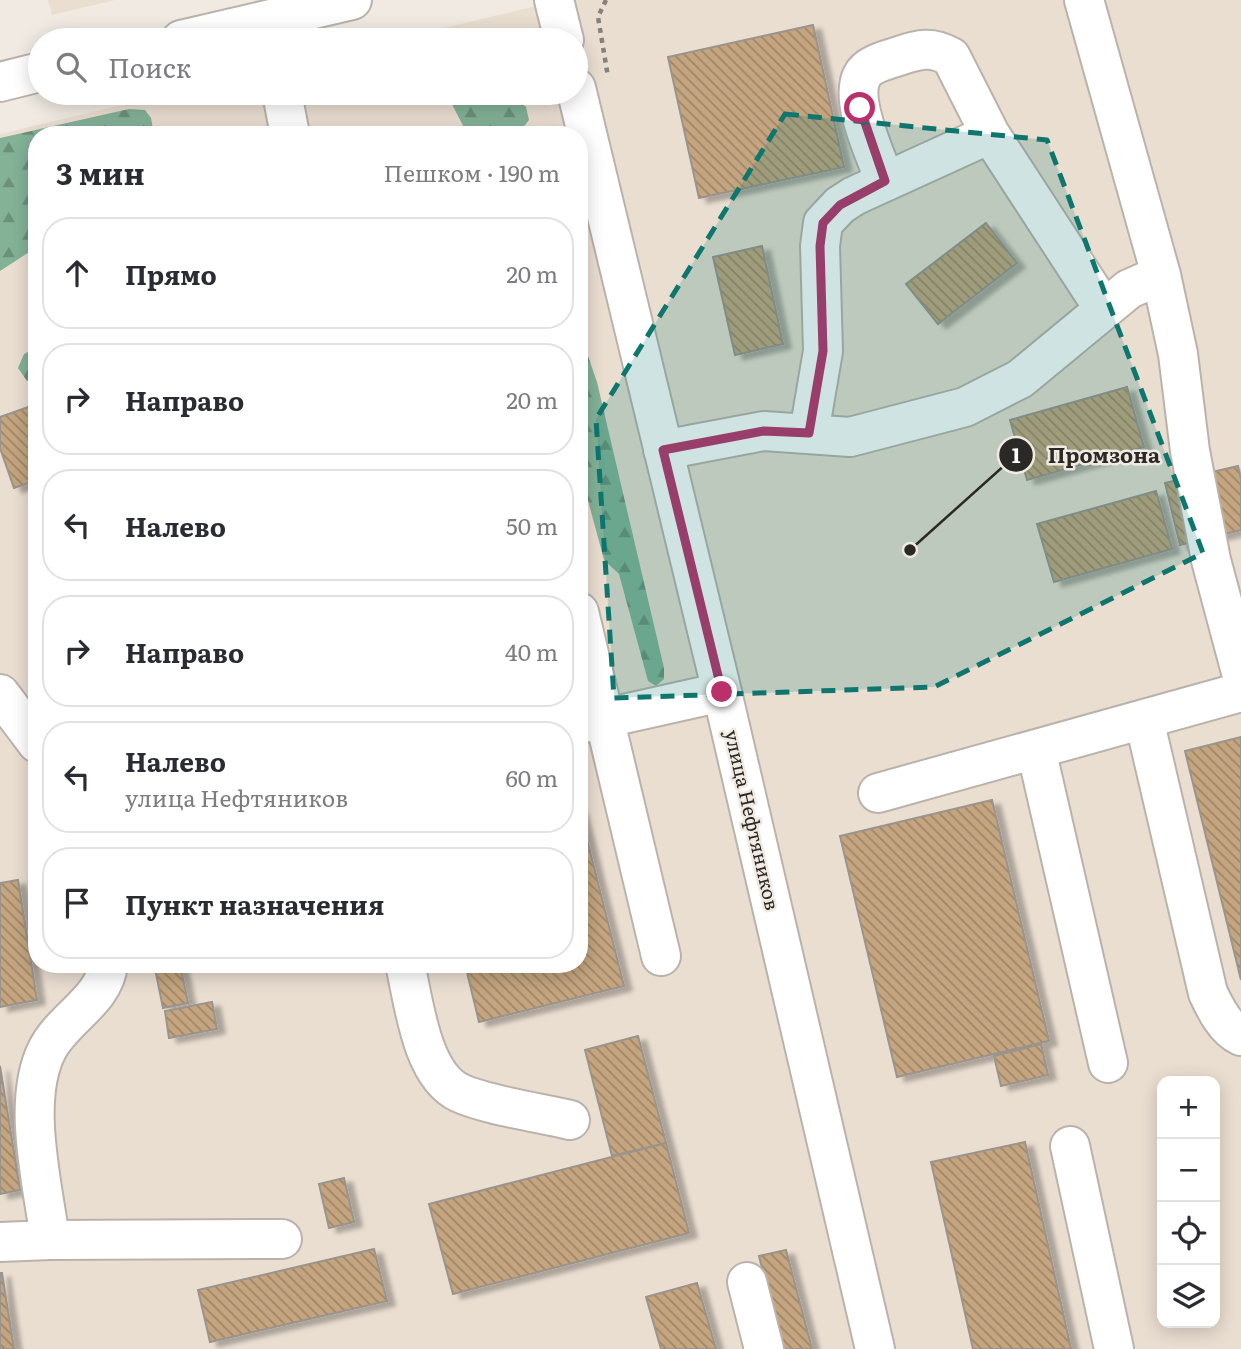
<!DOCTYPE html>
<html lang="ru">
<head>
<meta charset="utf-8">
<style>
	body { margin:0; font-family:Literata,serif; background:#f2f2f3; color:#2b2b33 }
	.controls { position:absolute; right:21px; bottom:21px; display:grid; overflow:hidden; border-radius:14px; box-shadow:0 4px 18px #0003 }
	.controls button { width:63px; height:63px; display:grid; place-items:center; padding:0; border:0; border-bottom:2px solid #e1e1e2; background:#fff; color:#2b2b33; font:35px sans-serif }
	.stop { position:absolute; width:21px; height:21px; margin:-16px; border:5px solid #ba306b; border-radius:50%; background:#fff }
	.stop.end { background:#ba306b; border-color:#fff; box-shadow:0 2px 7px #0008 }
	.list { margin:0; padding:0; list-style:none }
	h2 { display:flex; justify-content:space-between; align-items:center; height:91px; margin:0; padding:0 28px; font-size:30px }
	h2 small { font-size:23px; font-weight:400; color:#7c7c81 }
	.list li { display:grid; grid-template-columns:46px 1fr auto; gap:21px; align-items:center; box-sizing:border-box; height:112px; margin:0 14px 14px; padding:0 14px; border:2px solid #e1e1e2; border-radius:28px }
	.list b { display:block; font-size:26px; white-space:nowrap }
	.list p { margin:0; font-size:23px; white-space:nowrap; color:#7c7c81 }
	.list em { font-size:23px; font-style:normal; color:#7c7c81 }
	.icon { flex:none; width:38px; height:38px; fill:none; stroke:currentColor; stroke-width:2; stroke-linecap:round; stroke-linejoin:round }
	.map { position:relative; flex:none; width:1241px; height:1349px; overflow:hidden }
	.search { position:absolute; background:#fff; box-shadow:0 4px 18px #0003; left:28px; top:28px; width:560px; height:77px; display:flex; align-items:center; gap:18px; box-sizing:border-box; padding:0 24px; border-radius:38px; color:#7c7c81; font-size:26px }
	.panel { position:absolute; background:#fff; box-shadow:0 4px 18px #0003; left:28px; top:126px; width:560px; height:847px; border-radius:28px }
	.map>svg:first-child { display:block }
	.built { fill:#eaded1; fill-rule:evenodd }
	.forest { fill:url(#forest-firs) }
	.building { fill:url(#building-back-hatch); stroke:#9a948d; stroke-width:2; filter:url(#shadow) }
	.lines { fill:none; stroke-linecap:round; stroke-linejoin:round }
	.minor-casing { stroke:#bab3ac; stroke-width:42 }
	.path { stroke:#85817c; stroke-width:4.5; stroke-dasharray:5 5; stroke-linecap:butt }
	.minor { stroke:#fff; stroke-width:38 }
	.route { stroke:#ba306b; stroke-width:9 }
	.marked { fill:#0f766e; fill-opacity:0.2; stroke:#0f766e; stroke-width:5; stroke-dasharray:14 9; stroke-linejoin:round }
	.labels { text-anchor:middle; stroke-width:5; stroke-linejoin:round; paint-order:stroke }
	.street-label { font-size:19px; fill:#2b2926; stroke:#f0eae2 }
	.leader { fill:none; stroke:#2b2926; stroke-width:2.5 }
	.callout-dot { fill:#2b2926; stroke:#f0eae2; stroke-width:2.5 }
	.mark-label { font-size:21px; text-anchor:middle; font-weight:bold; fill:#fff }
	.callout-label { font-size:21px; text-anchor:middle; font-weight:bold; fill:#2b2926; stroke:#f0eae2; stroke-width:5; stroke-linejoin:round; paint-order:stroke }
</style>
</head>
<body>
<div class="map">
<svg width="1241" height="1349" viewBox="0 0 1241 1349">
	<defs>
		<pattern id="forest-firs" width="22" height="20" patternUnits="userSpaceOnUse" patternTransform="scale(1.75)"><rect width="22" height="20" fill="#83b297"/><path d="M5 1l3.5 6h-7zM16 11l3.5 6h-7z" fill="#6b917b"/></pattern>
		<pattern id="building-back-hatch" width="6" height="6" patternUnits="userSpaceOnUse" patternTransform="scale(1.75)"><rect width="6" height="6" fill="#c4a57f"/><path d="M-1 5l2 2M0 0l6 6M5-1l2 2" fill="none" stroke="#9f8668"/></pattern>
		<filter id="shadow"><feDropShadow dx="8" dy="4.5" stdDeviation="2" flood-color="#0004"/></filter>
	</defs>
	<rect width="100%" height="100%" fill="#f0eae2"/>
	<path class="built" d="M48 0H115L52 15Z
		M562 0H1241V1349H0V134L172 93H576V40H393ZM37 135H579V964H37ZM1162 1081H1215V1323H1162Z"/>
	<path class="forest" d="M446 93H511L526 107 529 120 522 129V135H468Z
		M129 109 145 110 151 118 154 135H37V247L0 271V138Z
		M579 330 597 382 664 668V679L656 686 648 681 619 574 604 560 579 467Z
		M37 347V383L27 381 18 368 24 354Z"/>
	<path class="building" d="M813 25 844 167 699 198 668 57Z
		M986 223 1017 263 938 324 906 284Z
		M762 246 783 344 735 355 713 257Z
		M1127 387 1144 447 1027 480 1010 420Z
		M37 404V480L14 488 0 448V417Z
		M1238 466 1241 479V530L1180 545 1165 483Z
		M1156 491 1172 549 1054 582 1037 524Z
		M1241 737V980L1185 751Z
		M992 800 1049 1041 897 1077 840 836Z
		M579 808 624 986 479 1022 465 964H579Z
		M18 880 37 1000 0 1007V883Z
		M154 964H180L188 1003 163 1008Z
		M212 1002 217 1029 169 1038 165 1011Z
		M638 1036 666 1143 612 1156 585 1050Z
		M1041 1044 1048 1075 1001 1086 994 1056Z
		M0 1066 20 1190 0 1194Z
		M1025 1142 1071 1349H973L931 1162Z
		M666 1143 689 1233 453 1294 429 1204Z
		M344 1178 354 1222 329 1228 319 1184Z
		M374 1249 387 1301 210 1342 198 1290Z
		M786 1250 812 1349H782L759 1256Z
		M0 1273H2L14 1349H0Z
		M697 1283 716 1349H661L646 1297Z"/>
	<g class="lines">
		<defs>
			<path id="minor" d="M554 0 564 40
				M1084 0 1161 275 1178 354 1190 451 1211 560 1241 672
				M181 40 352 0
				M0 82 40 72
				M576 88 722 692 875 1349
				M282 93 290 135
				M885 181C876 156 849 101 862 76 868 64 887 60 899 56 919 49 932 46 951 57L990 134
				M809 433 823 351 820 246 823 223 840 205 854 196 990 134 1104 309
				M663 450 764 431 850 437 965 407 1020 379 1129 289 1161 275
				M579 612 661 956
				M0 694 37 743
				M1144 719 1208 993C1215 1008 1225 1029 1241 1036
				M579 724 722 692
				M1036 749 1108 1063
				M878 793 1241 692
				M108 964C105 1000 62 1019 47 1050 21 1101 43 1185 50 1240L282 1239
				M405 964C414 1002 421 1075 460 1093 486 1105 541 1113 570 1120
				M1070 1146 1114 1349
				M0 1242 50 1240
				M747 1282 764 1349"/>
		</defs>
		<use href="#minor" class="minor-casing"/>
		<path class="path" d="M606 0 598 17 608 77
			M419 39 428 40"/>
		<use href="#minor" class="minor"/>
	</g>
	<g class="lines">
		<path class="route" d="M722 692 663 450 764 431 809 433 823 351 820 246 823 223 840 205 885 181 860 108"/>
	</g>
	<path class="marked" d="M785 114 1047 140 1203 553 934 687 614 698 596 419Z"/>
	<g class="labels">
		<g class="street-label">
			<text transform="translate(752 820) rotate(77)" y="7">улица Нефтяников</text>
		</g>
	</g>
	<path class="leader" d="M910 550L1016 455"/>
	<g class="callout-dot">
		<circle cx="910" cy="550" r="7"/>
		<circle cx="1016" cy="455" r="18"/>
	</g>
	<g class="mark-label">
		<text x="1016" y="463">1</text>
	</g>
	<g class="callout-label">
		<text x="1104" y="463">Промзона</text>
	</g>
</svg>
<div class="controls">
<button>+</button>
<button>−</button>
<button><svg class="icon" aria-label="locate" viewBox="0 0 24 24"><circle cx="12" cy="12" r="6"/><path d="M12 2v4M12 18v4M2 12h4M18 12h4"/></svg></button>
<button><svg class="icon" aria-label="layers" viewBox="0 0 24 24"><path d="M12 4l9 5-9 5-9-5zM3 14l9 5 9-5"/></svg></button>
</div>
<div class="stop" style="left:860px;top:108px"></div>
<div class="stop end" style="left:722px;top:692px"></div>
<div class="search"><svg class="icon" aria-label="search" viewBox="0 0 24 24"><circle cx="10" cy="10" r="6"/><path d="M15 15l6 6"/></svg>Поиск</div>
<section class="panel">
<h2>3 мин<small>Пешком · 190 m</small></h2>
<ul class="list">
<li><svg class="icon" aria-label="ahead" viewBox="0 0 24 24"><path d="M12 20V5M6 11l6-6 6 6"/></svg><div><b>Прямо</b></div><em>20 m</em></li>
<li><svg class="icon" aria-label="right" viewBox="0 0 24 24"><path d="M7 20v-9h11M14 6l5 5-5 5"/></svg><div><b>Направо</b></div><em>20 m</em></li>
<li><svg class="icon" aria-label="left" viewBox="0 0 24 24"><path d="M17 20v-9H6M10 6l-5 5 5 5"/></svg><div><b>Налево</b></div><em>50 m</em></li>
<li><svg class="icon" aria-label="right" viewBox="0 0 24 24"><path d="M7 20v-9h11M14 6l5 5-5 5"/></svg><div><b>Направо</b></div><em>40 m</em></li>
<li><svg class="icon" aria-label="left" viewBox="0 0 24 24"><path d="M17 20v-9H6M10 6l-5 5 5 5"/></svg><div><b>Налево</b><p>улица Нефтяников</p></div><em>60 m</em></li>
<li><svg class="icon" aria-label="arrive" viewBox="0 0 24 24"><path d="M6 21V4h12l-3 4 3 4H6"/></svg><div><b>Пункт назначения</b></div></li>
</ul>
</section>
</div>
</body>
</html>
